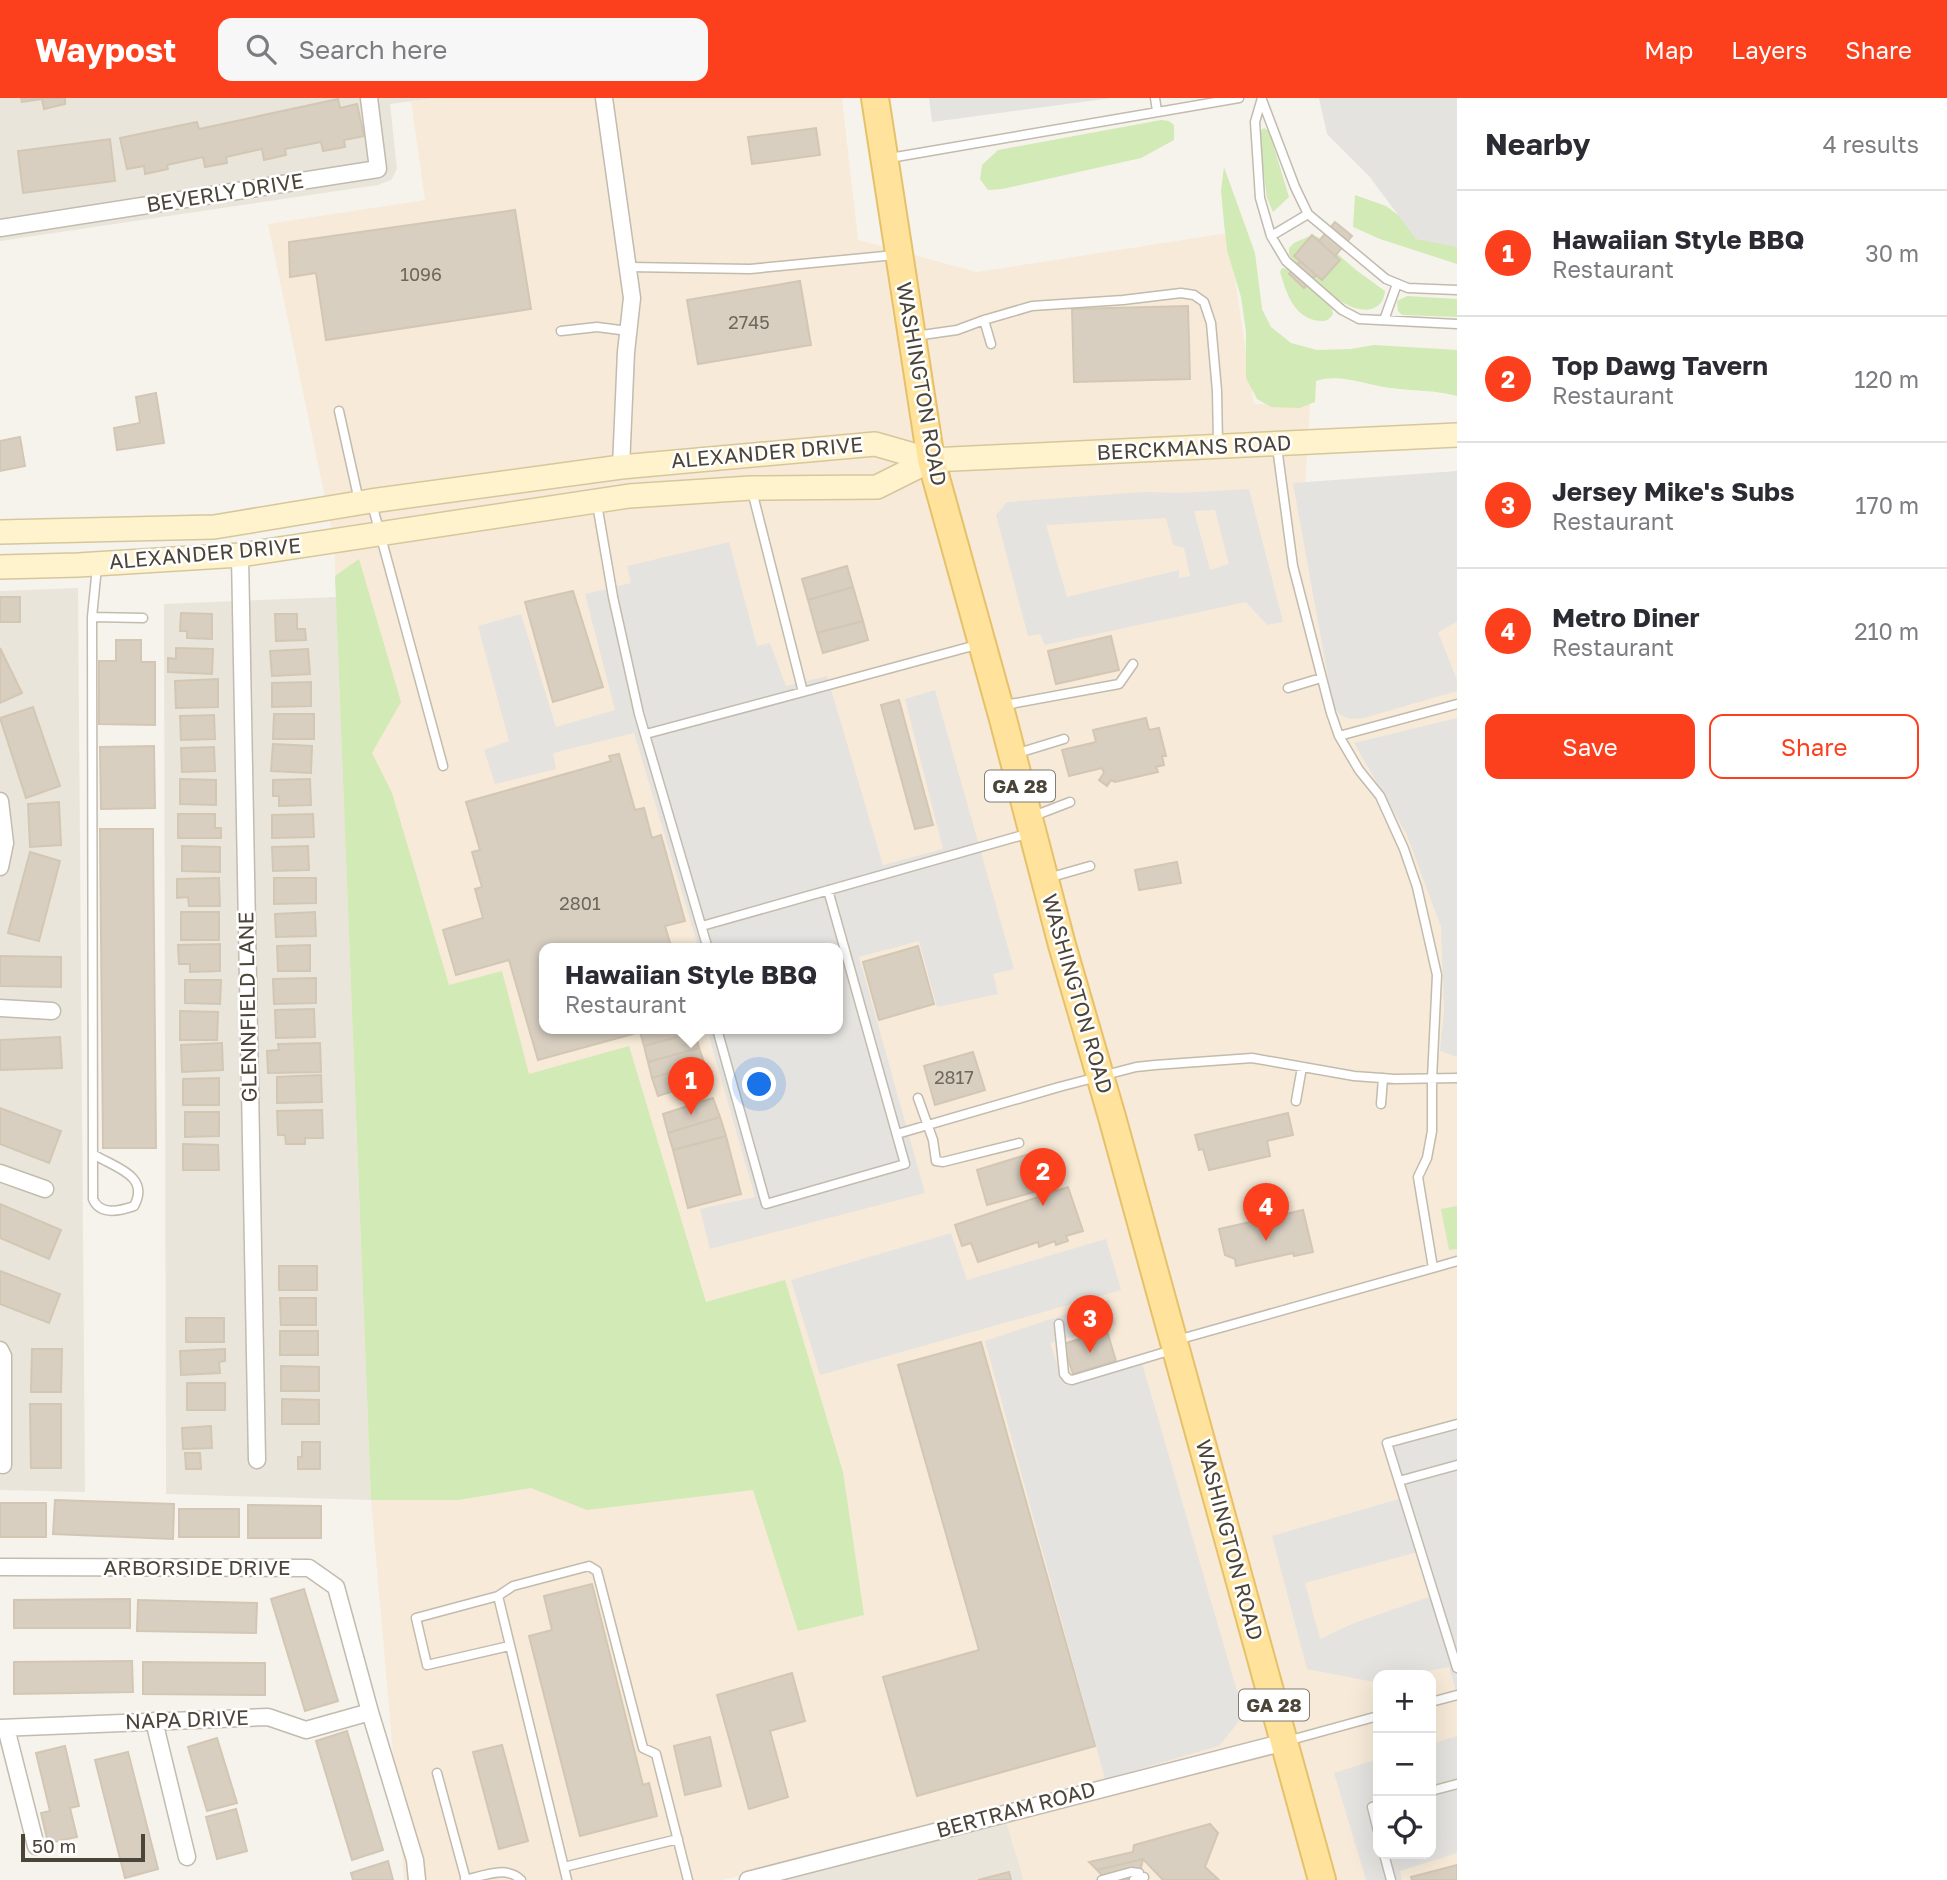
<!DOCTYPE html>
<html lang="en">
<head>
<meta charset="utf-8">
<style>
	body { margin:0; font-family:"Golos Text",sans-serif; background:#f7f7f7; color:#2b2b33 }
	.controls { position:absolute; right:21px; bottom:21px; display:grid; overflow:hidden; border-radius:14px; box-shadow:0 7px 28px #0002 }
	.controls button { width:63px; height:63px; display:grid; place-items:center; padding:0; border:0; border-bottom:2px solid #e1e1e2; background:#fff; color:#2b2b33; font:35px sans-serif }
	.scale { position:absolute; left:21px; bottom:18px; width:124px; box-sizing:border-box; padding-left:7px; border:4px solid #4b4439; border-top:0; font-size:19px; line-height:24px; white-space:nowrap; color:#4b4439; -webkit-text-stroke:5px #fff; paint-order:stroke }
	.you { position:absolute; left:760px; top:987px; width:24px; height:24px; margin:-18px; border:5px solid #fff; border-radius:50%; background:#1a73e8; box-shadow:0 0 0 10px #1a73e833 }
	.badge { display:grid; place-items:center; width:46px; height:46px; border-radius:50%; background:#fc3f1d; color:#fff; font-size:23px; font-weight:700 }
	.pin { position:absolute; translate:-50% -58px; filter:drop-shadow(0 2px 4px #0008) }
	.pin::after { content:''; position:absolute; top:37px; width:24px; height:21px; background:inherit; clip-path:polygon(0 0,100% 0,50% 100%) }
	.popup { position:absolute; left:539px; top:845px; width:304px; height:91px; box-sizing:border-box; display:grid; place-content:center; border-radius:14px; background:#fff; filter:drop-shadow(0 2px 5px #0005); font-size:23px; white-space:nowrap; color:#7c7c81 }
	.popup b { font-size:26px; color:#2b2b33 }
	.popup::after { content:''; position:absolute; left:50%; top:100%; margin-left:-14px; border:14px solid transparent; border-top-color:#fff }
	.list { margin:0; padding:0; list-style:none }
	h2 { display:flex; justify-content:space-between; align-items:center; height:91px; margin:0; padding:0 28px; font-size:30px }
	h2 small { font-size:23px; font-weight:400; color:#7c7c81 }
	.list li { display:grid; grid-template-columns:46px 1fr auto; gap:21px; align-items:center; box-sizing:border-box; height:126px; padding:0 28px; border-top:2px solid #e1e1e2 }
	.list b { display:block; font-size:26px; white-space:nowrap }
	.list p { margin:0; font-size:23px; white-space:nowrap; color:#7c7c81 }
	.list em { font-size:23px; font-style:normal; color:#7c7c81 }
	.actions { display:flex; gap:14px; padding:21px 28px }
	.actions a { flex:1; padding:16px 0; border:2px solid #fc3f1d; border-radius:14px; text-align:center; font-size:24px; color:#fc3f1d }
	.actions .main { background:#fc3f1d; color:#fff }
	.icon { flex:none; width:38px; height:38px; fill:none; stroke:currentColor; stroke-width:2; stroke-linecap:round; stroke-linejoin:round }
	.map { position:relative; flex:none; width:1457px; height:1782px; overflow:hidden }
	header { display:flex; align-items:center; gap:42px; box-sizing:border-box; height:98px; padding:0 35px; background:#fc3f1d; color:#fff }
	header strong { font-size:33px }
	nav { display:flex; gap:38px; margin-inline-start:auto; font-size:24px }
	.search { width:490px; height:63px; background:#f7f7f7; display:flex; align-items:center; gap:18px; box-sizing:border-box; padding:0 24px; border-radius:14px; color:#7c7c81; font-size:26px }
	main { display:flex }
	aside { flex:1; background:#fff }
	.map>svg:first-child { display:block }
	.residential { fill:#eae5da }
	.commercial { fill:#f7ead8; fill-rule:evenodd }
	.green { fill:#d2eab5 }
	.parking { fill:#e5e3e0; fill-rule:evenodd }
	.building { fill:#d8cfc1; stroke:#d3c7b4; stroke-width:2 }
	.lines { fill:none; stroke-linecap:round; stroke-linejoin:round }
	.service-casing { stroke:#c2bbae; stroke-width:11 }
	.minor-casing { stroke:#c2bbae; stroke-width:19 }
	.secondary-casing { stroke:#d6c79b; stroke-width:26 }
	.primary-casing { stroke:#e6c16a; stroke-width:30 }
	.service { stroke:#fff; stroke-width:8 }
	.minor { stroke:#fff; stroke-width:16 }
	.secondary { stroke:#fff3cd; stroke-width:23 }
	.primary { stroke:#ffe39c; stroke-width:26 }
	.labels { text-anchor:middle; stroke-width:5; stroke-linejoin:round; paint-order:stroke }
	.number-label { font-size:18px; fill:#6e675b }
	.shield { fill:#fff; stroke:#817c74; stroke-width:2 }
	.shield-label { font-size:19px; font-weight:bold; fill:#4b4439 }
	.street-label { font-size:21px; fill:#4b4439; stroke:#fff }
</style>
</head>
<body>
<header>
<strong>Waypost</strong>
<div class="search"><svg class="icon" aria-label="search" viewBox="0 0 24 24"><circle cx="10" cy="10" r="6"/><path d="M15 15l6 6"/></svg>Search here</div>
<nav><a>Map</a><a>Layers</a><a>Share</a></nav>
</header>
<main>
<div class="map">
<svg width="1457" height="1782" viewBox="0 0 1457 1782">
	<rect width="100%" height="100%" fill="#f6f3ec"/>
	<path class="residential" d="M0 0H435L390 6 397 71 391 82 378 87 0 143Z
		M78 490 85 1394 0 1392V493Z
		M336 499 371 1402 166 1396 164 506Z
		M1006 1723 1024 1782H761Z"/>
	<path class="commercial" d="M435 0H842L858 142 977 174 1228 135 1254 306 1310 307 1305 389 1457 373V1782H1024L1006 1723 721 1782H404L371 1402 334 443 268 126 425 102 411 3ZM544 851H838V931H544ZM1378 1577H1431V1756H1378Z"/>
	<path class="green" d="M1161 22 1169 23 1174 27V42L1141 60 1002 91 988 92 980 81 982 67 998 52Z
		M1264 30 1269 33 1289 99 1273 114 1267 100 1259 39 1260 33Z
		M1224 69 1255 155 1262 211 1271 229 1291 245 1317 252 1351 251 1374 247 1457 252V298C1435 292 1414 293 1391 290 1366 287 1340 275 1316 283L1315 304 1300 310 1271 309 1257 301 1246 280V234L1241 199 1227 152 1224 125 1221 93Z
		M1355 97 1386 108 1417 131 1457 142V166L1380 141 1353 129Z
		M1312 137 1318 139 1356 172 1385 193C1384 201 1382 206 1374 210 1349 221 1310 178 1292 162L1289 156V150L1294 145Z
		M1282 170 1288 171 1332 211 1333 216C1328 224 1323 224 1314 222 1292 216 1286 193 1280 174Z
		M1407 198 1457 201V219L1402 217 1398 213 1397 203Z
		M359 461 401 604 372 655 392 695 449 887 502 873 529 976 629 948 706 1204 785 1182 843 1374 864 1517 798 1533 753 1392 587 1412 531 1390 458 1402H371L335 478Z
		M1457 1108V1151L1449 1152 1441 1111Z"/>
	<path class="parking" d="M929 0H1112L932 24Z
		M1319 0H1457V149L1416 141 1369 78 1327 36Z
		M1457 373V524L1438 534 1457 582V593L1364 620 1350 621 1341 617 1335 612 1331 596 1293 385Z
		M1249 391 1283 524 1267 527 1246 504 1045 547 1040 536 1028 538 996 417 1007 404 1144 394 1182 395ZM1215 412 1229 466 1210 472 1194 413ZM1166 420 1173 447 1184 450 1190 478 1179 480V472L1067 499 1046 427Z
		M729 444 757 548 770 545 786 588 827 578 883 767 943 751 905 601 935 592 1014 871 993 876 998 896 937 909 919 843 859 859 925 1095 710 1151 700 1111 755 1099 707 931H838V851H699L634 635 553 655 556 671 495 686 484 652 509 643 478 528 521 516 556 629 615 612 585 496 631 485 627 468Z
		M1457 620V959L1440 953 1444 913 1441 829 1406 735 1354 645Z
		M951 1135 967 1182 1106 1141 1121 1192 820 1277 791 1182Z
		M1109 1202 1116 1226 1050 1245 1064 1287 1142 1265 1244 1617 1219 1648 1105 1681 985 1243Z
		M1457 1326V1597L1449 1569 1407 1577H1378V1583L1374 1584 1307 1571 1272 1438 1402 1400 1387 1345ZM1417 1454 1429 1499 1354 1525 1320 1541 1305 1485Z
		M1457 1638V1755L1400 1773 1402 1782H1366L1334 1675 1378 1661V1756H1431V1646Z"/>
	<path class="building" d="M21 0H65V6L44 11 42 1 22 4Z
		M338 1 340 10 357 6 364 38 344 42 345 49 323 53 321 44 285 51 286 57 264 62 262 51 226 59 227 65 205 69 203 59 167 67 168 71 145 76 144 68 127 71 120 40 197 24 199 31Z
		M816 30 820 57 752 66 748 39Z
		M110 41 115 83 23 95 18 53Z
		M515 112 531 211 326 242 316 175 290 179 289 144Z
		M1335 124 1352 138 1335 158 1319 143Z
		M1312 137 1340 162 1322 182 1294 158Z
		M1300 163 1316 177 1304 190 1289 176Z
		M800 183 811 247 698 266 687 202Z
		M1188 208 1190 281 1074 284 1072 211Z
		M156 295 164 345 117 352 114 330 140 325 136 299Z
		M20 339 25 368 0 373V343Z
		M847 468 853 489 808 502 802 481Z
		M853 489 863 523 817 535 808 502Z
		M573 493 603 589 553 604 525 504Z
		M0 499H20V524H0Z
		M181 515 212 516V541L187 540V533H180Z
		M275 516H297V531H305L306 542 276 543Z
		M863 523 868 542 823 555 817 535Z
		M1111 538 1119 572 1056 586 1048 553Z
		M116 542H141V564H155V627L99 626V563H116Z
		M0 550 22 595 0 605Z
		M176 550 213 551 212 576 168 574V560L176 561Z
		M308 551 310 576 272 578 270 553Z
		M218 581V609L176 610 175 583Z
		M311 584V608L272 609V585Z
		M899 602 933 727 915 731 881 607Z
		M33 609 60 688 26 700 0 620Z
		M274 616H314V641H273Z
		M214 617 215 641 181 642 180 618Z
		M1146 620 1149 632 1159 630 1166 658H1162L1164 667 1156 669 1158 674 1115 684 1111 682 1107 688 1099 682 1104 675 1102 670 1069 678 1062 652 1096 644 1093 632Z
		M273 646 312 648 311 675 271 673Z
		M154 648 155 710 101 711 100 649Z
		M214 649 215 673 182 674 181 650Z
		M619 656 635 712 644 710 652 740 661 737 685 823 665 828 672 851H544V931H651L538 962 509 862 456 877 443 832 483 820 475 791 482 789 472 754 480 752 466 704 611 663 609 658Z
		M180 681 216 682V707L180 706Z
		M310 681 311 707 279 708V698H273V682Z
		M59 704 61 747 30 749 28 706Z
		M178 716H215V730H221V740H178Z
		M313 716 314 739 272 740V717Z
		M100 731H153L156 1050H103Z
		M182 748 220 749V774L182 773Z
		M308 748 309 772 273 773 272 749Z
		M30 754 60 763 39 843 8 835Z
		M1177 764 1181 785 1139 792 1135 772Z
		M219 780 220 808H189L188 799 177 800V781Z
		M274 780H316V805L274 806Z
		M181 814H219V842H181Z
		M315 814 316 838 276 839 275 816Z
		M220 846V873L190 874V866H179L178 847Z
		M310 847V873H278L277 848Z
		M918 848 934 906 879 922 863 864Z
		M0 858 61 859V889L0 888Z
		M316 880V905L274 906 273 881Z
		M185 882H221L220 906 185 905Z
		M314 911 315 939 276 940 275 912Z
		M180 913 218 914 217 942H180Z
		M651 931H694L695 934 644 948 640 934Z
		M695 934 699 950 648 964 644 948Z
		M60 939 62 970 0 972V942Z
		M222 945 223 972 182 974 181 947Z
		M320 945 321 974 268 975 267 953 279 952 278 946Z
		M699 950 704 964 652 980 648 964Z
		M973 954 985 992 935 1007 924 968Z
		M704 964 708 982 658 998 652 980Z
		M321 977 322 1004 277 1005V979Z
		M219 980V1007H183V981Z
		M713 1000 720 1019 668 1035 663 1016Z
		M0 1010 61 1033 49 1065 0 1046Z
		M322 1012 323 1040H305V1046H286L285 1037H278L277 1013Z
		M185 1014H219V1038L185 1039Z
		M1288 1015 1293 1037 1267 1043 1270 1058 1209 1072 1203 1051 1199 1052 1195 1037Z
		M720 1019 726 1038 673 1052 668 1035Z
		M726 1038 741 1096 688 1110 673 1052Z
		M183 1046 218 1047 219 1072H183Z
		M1042 1052 1052 1089 987 1107 977 1072Z
		M1068 1089 1083 1133 1066 1138 1068 1143 1056 1147 1055 1143 1039 1149 1038 1144 978 1164 971 1145 962 1148 955 1127Z
		M0 1106 61 1132 49 1161 0 1140Z
		M1303 1112 1313 1154 1294 1158 1293 1155 1236 1168 1235 1161 1225 1157 1219 1131Z
		M279 1168H317V1192H279Z
		M0 1173 60 1196 49 1225 0 1206Z
		M280 1200H316V1227H281Z
		M186 1220H224V1244H186Z
		M280 1233H318V1257H280Z
		M1107 1233 1116 1263 1073 1276 1063 1246Z
		M981 1244 1095 1648 917 1698 883 1579 979 1552 898 1267Z
		M32 1251H62L61 1294H31Z
		M225 1251V1263L219 1264 220 1275 181 1277 180 1253Z
		M281 1268 319 1269V1293H281Z
		M187 1285H225V1312H187Z
		M282 1301 319 1302V1326H282Z
		M30 1306H61V1370H31Z
		M211 1328 212 1350 183 1351 182 1330Z
		M302 1344H320V1371H298V1359H302Z
		M185 1355H200L201 1371H186Z
		M55 1402 174 1406 173 1441 53 1436Z
		M0 1405H46V1439H0Z
		M248 1407 321 1408V1440H248Z
		M179 1411H239V1439H179Z
		M592 1486 643 1687 649 1685 657 1718 580 1738 529 1538 552 1532 544 1498Z
		M304 1491 338 1603 305 1613 271 1501Z
		M130 1501V1530H14V1502Z
		M138 1502 257 1505 256 1535 137 1533Z
		M132 1563 133 1594 14 1596V1564Z
		M143 1564 265 1565V1597L143 1596Z
		M792 1575 805 1623 770 1633 788 1699 749 1711 717 1597Z
		M347 1633 383 1752 352 1762 316 1643Z
		M710 1639 721 1688 685 1697 674 1648Z
		M217 1640 237 1705 207 1713 188 1649Z
		M502 1647 528 1743 499 1751 473 1654Z
		M65 1648 79 1708 70 1710 77 1739 48 1745 41 1715 50 1713 36 1655Z
		M128 1654 158 1771 125 1780 95 1662Z
		M236 1711 247 1753 217 1761 206 1719Z
		M1210 1726 1218 1735 1205 1769 1219 1782H1163L1143 1761 1097 1772 1089 1764 1133 1754 1134 1747Z
		M1143 1761 1138 1782H1107L1097 1772Z
		M388 1763 393 1782H353L351 1775Z
		M1457 1767V1782H1412L1411 1779Z
		M1009 1774 1011 1782H978Z"/>
	<g class="lines">
		<defs>
			<path id="service" d="M1155 0 1157 13
				M1262 0 1255 24 1260 100 1271 138 1286 163 1342 212 1359 221 1457 226
				M1262 2 1295 89 1308 116 1386 181 1408 190 1457 192
				M890 60 1239 0
				M1271 138 1308 116
				M629 169 750 171 895 157
				M984 222 1032 208 1123 202 1181 195 1194 197 1204 204 1211 225 1217 293 1218 346
				M1384 222 1397 186
				M561 233 597 229 628 233
				M915 238 957 232 984 222 991 246
				M339 313 359 403
				M372 406 443 668
				M597 406 613 499 639 616 708 851
				M97 469 92 519 143 520
				M92 519 93 1101C100 1118 120 1113 134 1108 151 1077 113 1069 93 1056
				M1288 590 1321 580
				M803 594 980 546
				M1005 607 1119 586 1133 566
				M646 636 803 594 752 393
				M1339 638 1457 606
				M1015 656 1064 641
				M1031 719 1070 704
				M1048 780 1090 768
				M702 828 1030 735
				M717 931 766 1106 905 1066 828 792
				M918 1000 933 1042 936 1063 943 1064 1019 1045
				M1296 1003 1302 969
				M1381 1006 1383 980
				M897 1036 1059 989 1136 969 1155 967 1252 960 1354 978 1395 981 1457 980
				M1433 1170 1457 1163
				M1059 1226 1064 1276 1068 1281 1072 1282 1172 1252
				M1177 1242 1433 1170 1418 1079 1427 1060 1432 1033V981L1437 877 1417 789 1404 751 1380 698 1359 672 1339 638 1331 615 1293 468 1277 349
				M1457 1326 1387 1345 1457 1570
				M1399 1383 1457 1367
				M498 1498 567 1782
				M509 1548 427 1567 416 1520 498 1498 513 1488 589 1468 597 1473 643 1650 656 1656 688 1782
				M1431 1604 1457 1597
				M1287 1643 1378 1618
				M437 1675 466 1782
				M1431 1693 1457 1686
				M1378 1707 1372 1709 1378 1733
				M1384 1756 1391 1782
				M564 1769 678 1741
				M465 1782C482 1778 507 1767 521 1782
				M1102 1782 1131 1774 1139 1775
				M1134 1782 1144 1779"/>
			<path id="minor" d="M604 0 632 200 626 254 621 369
				M0 130 378 71 369 0
				M240 457 257 1362
				M0 703 5 745 0 769
				M0 910 52 913
				M0 1075 45 1091
				M0 1252 3 1258V1367
				M0 1469 309 1470 336 1489 370 1614 415 1762 417 1782
				M154 1623 187 1759
				M0 1630 268 1619 306 1632 370 1614
				M6 1630 36 1748
				M748 1782 1285 1644"/>
			<path id="secondary" d="M0 434 214 429 371 403 621 369 875 346 931 362 1457 337
				M0 469 78 467 240 457 629 398 751 390 877 389 931 362"/>
			<path id="primary" d="M875 0 931 362 1003 621 1062 847 1112 1019 1322 1782"/>
		</defs>
		<use href="#service" class="service-casing"/>
		<use href="#minor" class="minor-casing"/>
		<use href="#secondary" class="secondary-casing"/>
		<use href="#primary" class="primary-casing"/>
		<use href="#service" class="service"/>
		<use href="#minor" class="minor"/>
		<use href="#secondary" class="secondary"/>
		<use href="#primary" class="primary"/>
	</g>
	<g class="labels">
		<g class="number-label">
			<text x="421" y="183">1096</text>
			<text x="749" y="231">2745</text>
			<text x="580" y="812">2801</text>
			<text x="954" y="986">2817</text>
		</g>
		<g class="shield">
			<rect x="985" y="672.5" width="70" height="31" rx="5"/>
			<rect x="1239" y="1591.5" width="70" height="31" rx="5"/>
		</g>
		<g class="shield-label">
			<text x="1020" y="695">GA 28</text>
			<text x="1274" y="1614">GA 28</text>
		</g>
		<g class="street-label">
			<text transform="translate(225 95) rotate(-9)" y="7">BEVERLY DRIVE</text>
			<text transform="translate(921 286) rotate(80)" y="7">WASHINGTON ROAD</text>
			<text transform="translate(1194 350) rotate(-3)" y="7">BERCKMANS ROAD</text>
			<text transform="translate(767 355) rotate(-5)" y="7">ALEXANDER DRIVE</text>
			<text transform="translate(205 456) rotate(-5)" y="7">ALEXANDER DRIVE</text>
			<text transform="translate(1077 896) rotate(74)" y="7">WASHINGTON ROAD</text>
			<text transform="translate(248 909) rotate(-91)" y="7">GLENNFIELD LANE</text>
			<text transform="translate(1229 1442) rotate(75)" y="7">WASHINGTON ROAD</text>
			<text x="197" y="1477">ARBORSIDE DRIVE</text>
			<text transform="translate(187 1622) rotate(-2)" y="7">NAPA DRIVE</text>
			<text transform="translate(1016 1712) rotate(-15)" y="7">BERTRAM ROAD</text>
		</g>
	</g>
</svg>
<div class="controls">
<button>+</button>
<button>−</button>
<button><svg class="icon" aria-label="locate" viewBox="0 0 24 24"><circle cx="12" cy="12" r="6"/><path d="M12 2v4M12 18v4M2 12h4M18 12h4"/></svg></button>
</div>
<div class="scale">50 m</div>
<div class="you"></div>
<div class="pin badge" style="left:691px;top:1017px">1</div>
<div class="popup"><b>Hawaiian Style BBQ</b>Restaurant</div>
<div class="pin badge" style="left:1043px;top:1108px">2</div>
<div class="pin badge" style="left:1090px;top:1255px">3</div>
<div class="pin badge" style="left:1266px;top:1143px">4</div>
</div>
<aside>
<h2>Nearby<small>4 results</small></h2>
<ul class="list">
<li><span class="badge">1</span><div><b>Hawaiian Style BBQ</b><p>Restaurant</p></div><em>30 m</em></li>
<li><span class="badge">2</span><div><b>Top Dawg Tavern</b><p>Restaurant</p></div><em>120 m</em></li>
<li><span class="badge">3</span><div><b>Jersey Mike's Subs</b><p>Restaurant</p></div><em>170 m</em></li>
<li><span class="badge">4</span><div><b>Metro Diner</b><p>Restaurant</p></div><em>210 m</em></li>
</ul>
<div class="actions"><a class="main">Save</a><a>Share</a></div>
</aside>
</main>
</body>
</html>
